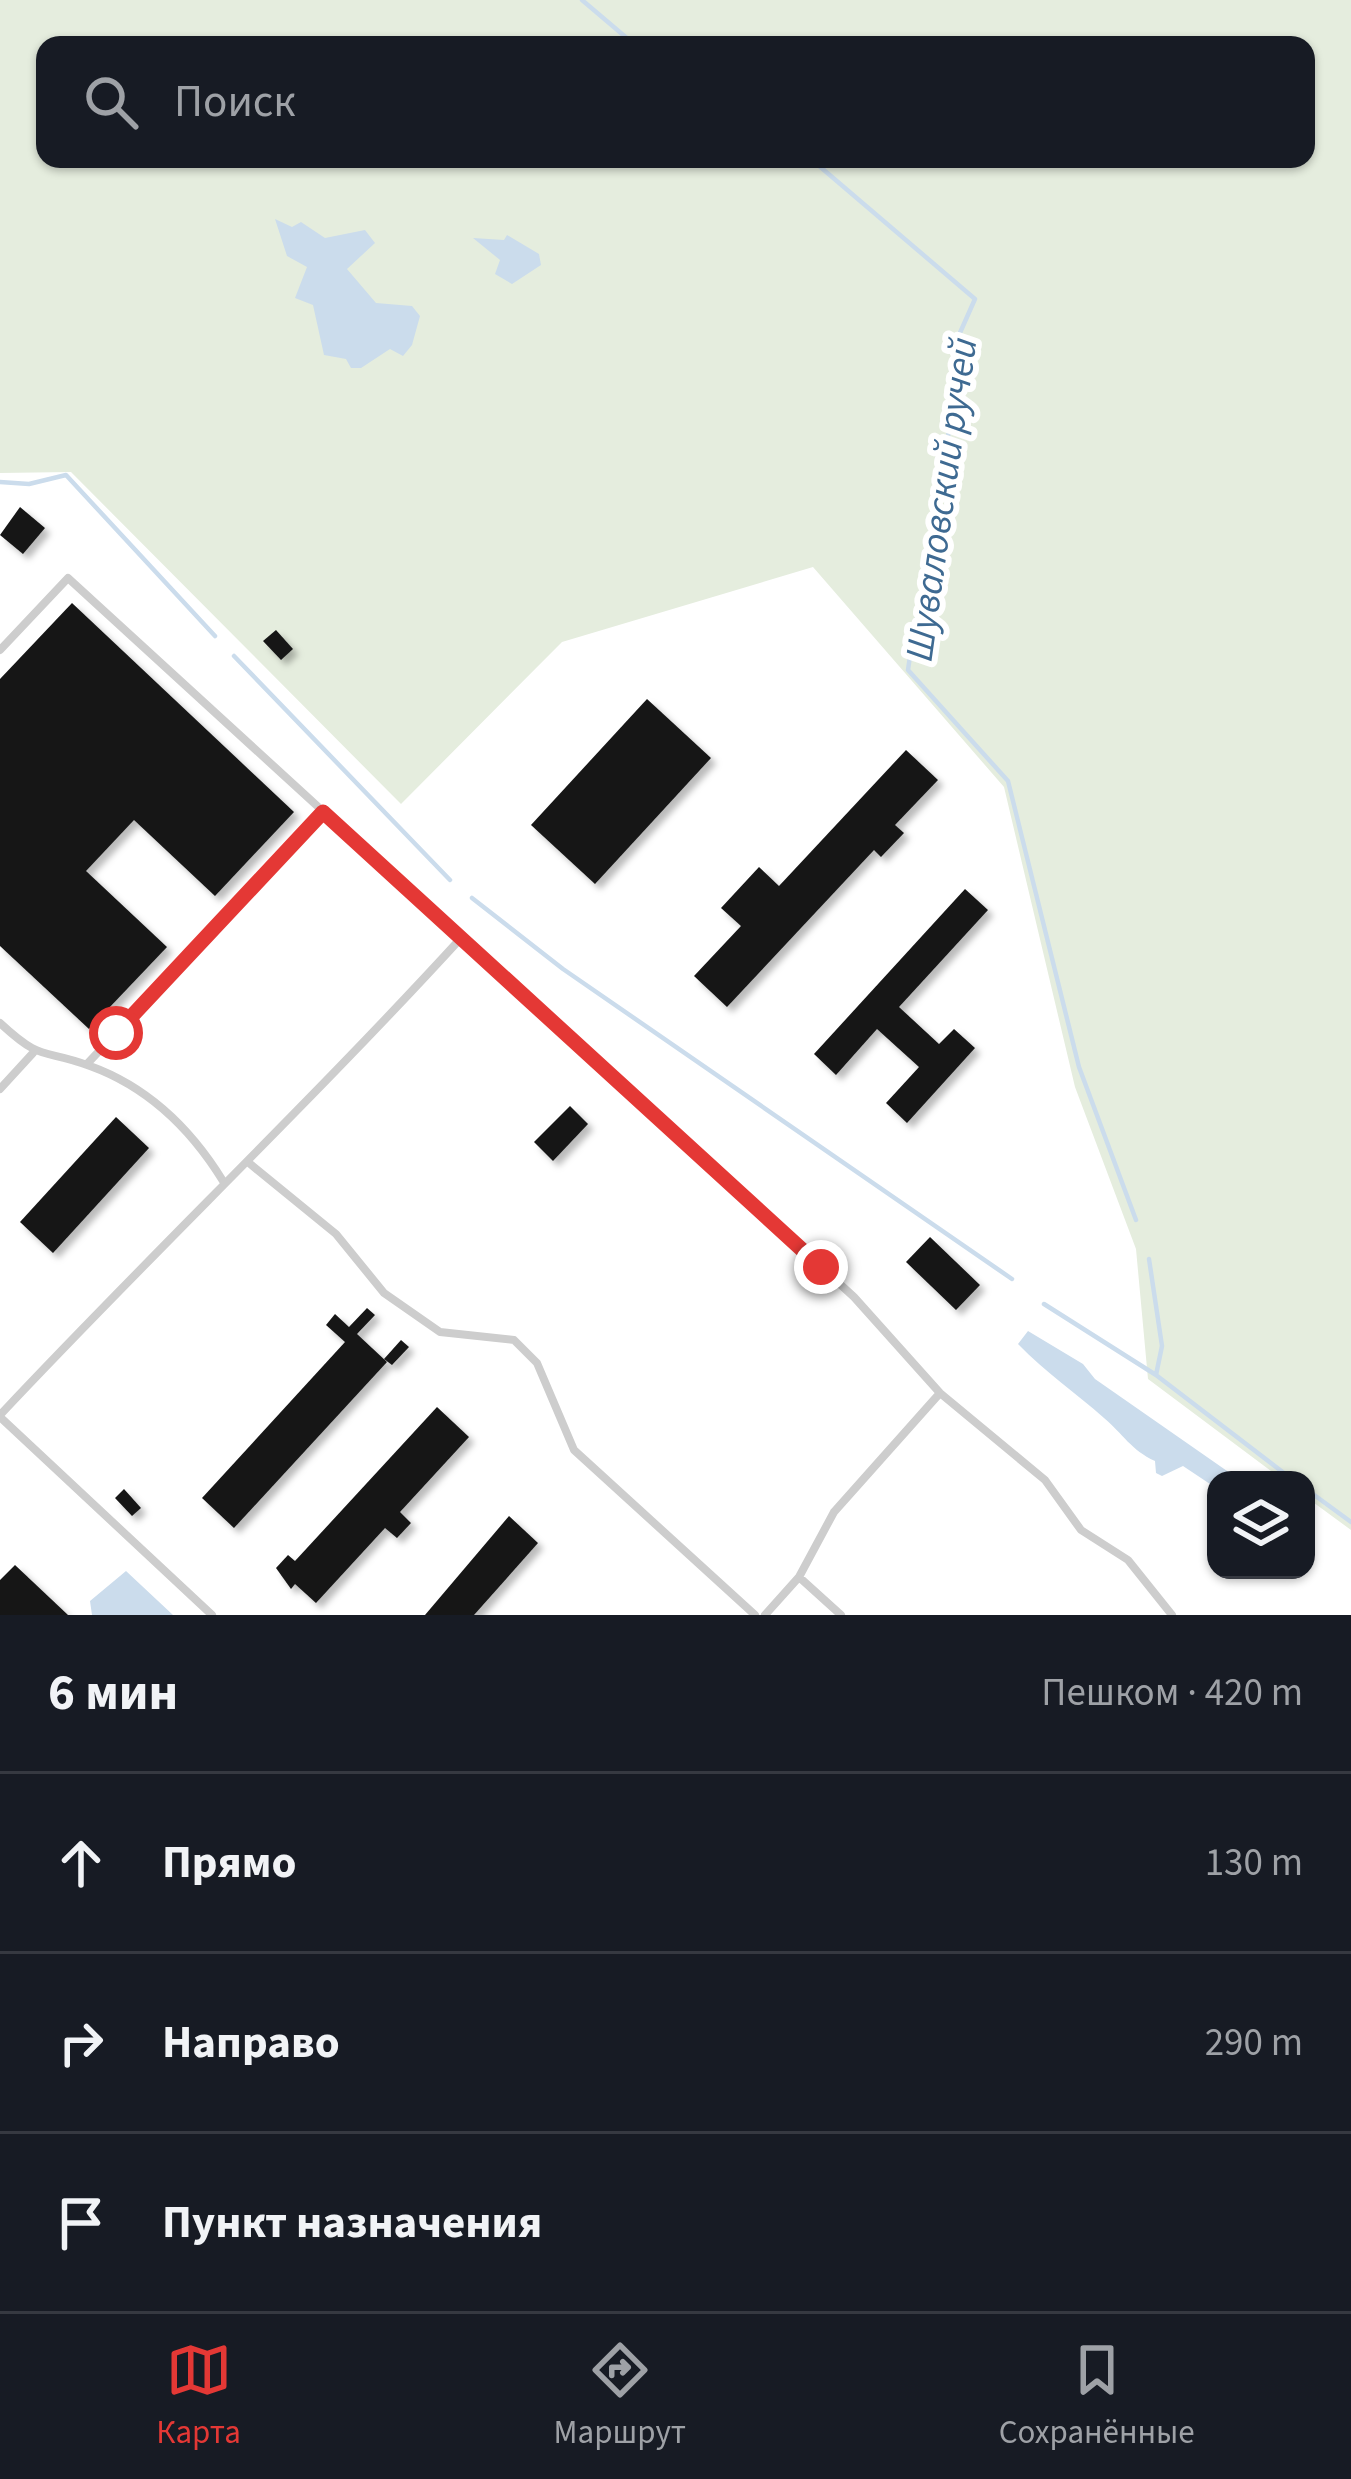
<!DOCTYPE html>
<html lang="ru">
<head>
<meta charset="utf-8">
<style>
	body { margin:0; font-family:"Source Sans 3",sans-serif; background:#20242c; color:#f1f3f6 }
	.controls { position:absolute; right:36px; bottom:36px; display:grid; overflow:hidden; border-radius:24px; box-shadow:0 3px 9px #0004 }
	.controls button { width:108px; height:108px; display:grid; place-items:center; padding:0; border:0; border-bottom:3px solid #363941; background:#171b24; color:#f1f3f6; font:60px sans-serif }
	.stop { position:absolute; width:36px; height:36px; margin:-27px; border:9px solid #e43835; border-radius:50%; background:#fff }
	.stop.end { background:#e43835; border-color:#fff; box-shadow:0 3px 12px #0008 }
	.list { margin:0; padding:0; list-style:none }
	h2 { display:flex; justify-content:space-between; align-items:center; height:156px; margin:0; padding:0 48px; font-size:51px }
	h2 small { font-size:39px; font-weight:400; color:#9ea1a6 }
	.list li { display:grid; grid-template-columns:78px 1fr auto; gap:36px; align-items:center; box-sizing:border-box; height:180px; padding:0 48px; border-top:3px solid #363941 }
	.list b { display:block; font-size:45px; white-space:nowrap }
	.list em { font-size:39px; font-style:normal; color:#9ea1a6 }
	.icon { flex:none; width:66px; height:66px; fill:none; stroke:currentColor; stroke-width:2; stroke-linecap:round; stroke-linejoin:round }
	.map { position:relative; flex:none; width:1351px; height:1615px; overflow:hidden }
	.search { position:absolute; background:#171b24; box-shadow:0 3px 9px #0004; left:36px; right:36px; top:36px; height:132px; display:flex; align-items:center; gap:30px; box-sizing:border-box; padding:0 42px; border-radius:24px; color:#9ea1a6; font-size:45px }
	.sheet { height:696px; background:#171b24 }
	nav { display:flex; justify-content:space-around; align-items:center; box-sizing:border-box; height:168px; border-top:3px solid #363941; background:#171b24; font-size:33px; color:#9ea1a6 }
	nav a { display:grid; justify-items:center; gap:6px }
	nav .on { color:#e43835 }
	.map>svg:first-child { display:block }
	.green { fill:#e5edde; fill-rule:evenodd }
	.water { fill:#cbdcec }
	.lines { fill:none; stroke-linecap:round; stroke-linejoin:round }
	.stream { stroke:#cbdcec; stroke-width:4.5 }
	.building { fill:#171717; filter:url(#shadow) }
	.service { stroke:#cdcdcd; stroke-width:8 }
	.route { stroke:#e43835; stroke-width:15 }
	.labels { text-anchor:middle; stroke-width:12; stroke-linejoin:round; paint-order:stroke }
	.water-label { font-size:39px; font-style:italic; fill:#3e6a92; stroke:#fff }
</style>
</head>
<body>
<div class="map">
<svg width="1351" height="1615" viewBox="0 0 1351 1615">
	<defs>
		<filter id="shadow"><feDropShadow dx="5.5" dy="5.5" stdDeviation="3" flood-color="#0004"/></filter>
	</defs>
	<rect width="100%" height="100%" fill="#fff"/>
	<path class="green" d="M0 0H1351V1530L1306 1497V1480H1283L1148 1379 1136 1249 1075 1087 1004 787 813 567 562 642 401 804 71 472 0 473ZM45 45H1306V159H45Z"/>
	<path class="water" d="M275 219 292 227 301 222 325 238 365 230 375 243 347 269 376 303 412 306 420 316 412 345 403 356 390 349 361 368H351L346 359 324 355 313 305 295 298 307 267 287 256Z
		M507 235 539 254 541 265 512 284 495 274 500 260 473 238 504 240Z
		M1028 1331 1083 1364 1095 1379 1240 1480H1216V1488L1183 1466 1162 1476 1156 1473 1155 1461C1131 1450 1123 1434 1104 1418 1076 1393 1046 1373 1018 1344Z
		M126 1571 173 1615H92L90 1601Z"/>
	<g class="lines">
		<path class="stream" d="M582 0 635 45
			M811 159 975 299 959 335 964 355 957 367 948 437 942 447C941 523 918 597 908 670L1008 781 1079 1067 1136 1220
			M0 482 29 484 66 475 215 636
			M234 656 450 880
			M472 898 563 969 1012 1279
			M1149 1259 1162 1346 1156 1375
			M1044 1304 1156 1375 1293 1480
			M1306 1489 1351 1522"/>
	</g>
	<path class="building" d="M20 507 45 528 23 554 0 535Z
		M72 603 294 812 215 896 134 820 86 871 167 947 89 1029 0 946V679Z
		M276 630 293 649 281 660 263 641Z
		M647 699 711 758 595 884 531 825Z
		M906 750 938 780 895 825 904 833 881 857 874 850 727 1007 694 976 741 926 721 908 759 867 779 886Z
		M965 889 988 910 899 1007 939 1044 954 1029 975 1048 907 1123 886 1103 919 1067 877 1029 836 1075 814 1054Z
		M570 1106 588 1124 553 1161 534 1142Z
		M116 1117 149 1148 53 1253 20 1222Z
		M930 1237 980 1285 956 1310 906 1262Z
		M367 1308 375 1315 357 1334 387 1362 234 1528 202 1498 345 1342 326 1325 335 1314 349 1327Z
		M401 1340 409 1347 392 1365 384 1359Z
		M437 1407 469 1437 400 1512 411 1523 397 1538 385 1528 316 1603 295 1584 291 1589 276 1568 288 1555 295 1561Z
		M124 1489 141 1508 132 1516 115 1498Z
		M509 1516 538 1543 474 1615H425Z
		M15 1565 68 1615H0V1580Z"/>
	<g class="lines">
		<path class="service" d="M0 650 68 578 854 1297 940 1393 1045 1480 1081 1530 1128 1560 1172 1615
			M0 1023C43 1063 42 1048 90 1066 148 1087 191 1129 223 1181
			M87 1064 323 812
			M0 1089 33 1053
			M249 1163 336 1234 384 1293 440 1332 514 1340 537 1363 574 1450 755 1615
			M0 1415C152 1253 312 1101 462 937
			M0 1417 212 1615
			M799 1577 841 1615
			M765 1615 799 1577 834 1512 940 1393"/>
	</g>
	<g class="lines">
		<path class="route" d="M116 1033 323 812 821 1267"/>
	</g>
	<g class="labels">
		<g class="water-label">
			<text transform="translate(940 499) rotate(-82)" y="14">Шуваловский ручей</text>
		</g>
	</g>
</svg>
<div class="controls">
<button><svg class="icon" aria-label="layers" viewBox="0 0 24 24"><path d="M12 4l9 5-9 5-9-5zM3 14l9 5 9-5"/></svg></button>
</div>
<div class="stop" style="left:116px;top:1033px"></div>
<div class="stop end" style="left:821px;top:1267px"></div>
<div class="search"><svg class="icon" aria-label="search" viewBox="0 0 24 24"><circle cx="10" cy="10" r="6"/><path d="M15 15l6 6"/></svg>Поиск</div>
</div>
<section class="sheet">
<h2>6 мин<small>Пешком · 420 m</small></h2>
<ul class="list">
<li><svg class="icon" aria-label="ahead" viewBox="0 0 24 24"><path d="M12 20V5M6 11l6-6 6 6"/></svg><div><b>Прямо</b></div><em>130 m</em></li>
<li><svg class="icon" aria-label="right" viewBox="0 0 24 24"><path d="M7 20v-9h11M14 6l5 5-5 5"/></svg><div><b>Направо</b></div><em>290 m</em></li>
<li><svg class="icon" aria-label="arrive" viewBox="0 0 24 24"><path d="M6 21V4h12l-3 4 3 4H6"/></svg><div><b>Пункт назначения</b></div></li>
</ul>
</section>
<nav>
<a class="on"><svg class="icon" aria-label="map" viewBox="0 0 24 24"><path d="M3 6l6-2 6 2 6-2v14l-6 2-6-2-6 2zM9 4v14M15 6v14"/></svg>Карта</a>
<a><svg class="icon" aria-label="directions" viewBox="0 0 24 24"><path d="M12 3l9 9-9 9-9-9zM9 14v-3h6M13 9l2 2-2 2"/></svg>Маршрут</a>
<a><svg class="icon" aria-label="saved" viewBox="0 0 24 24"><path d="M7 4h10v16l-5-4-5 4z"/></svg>Сохранённые</a>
</nav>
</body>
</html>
